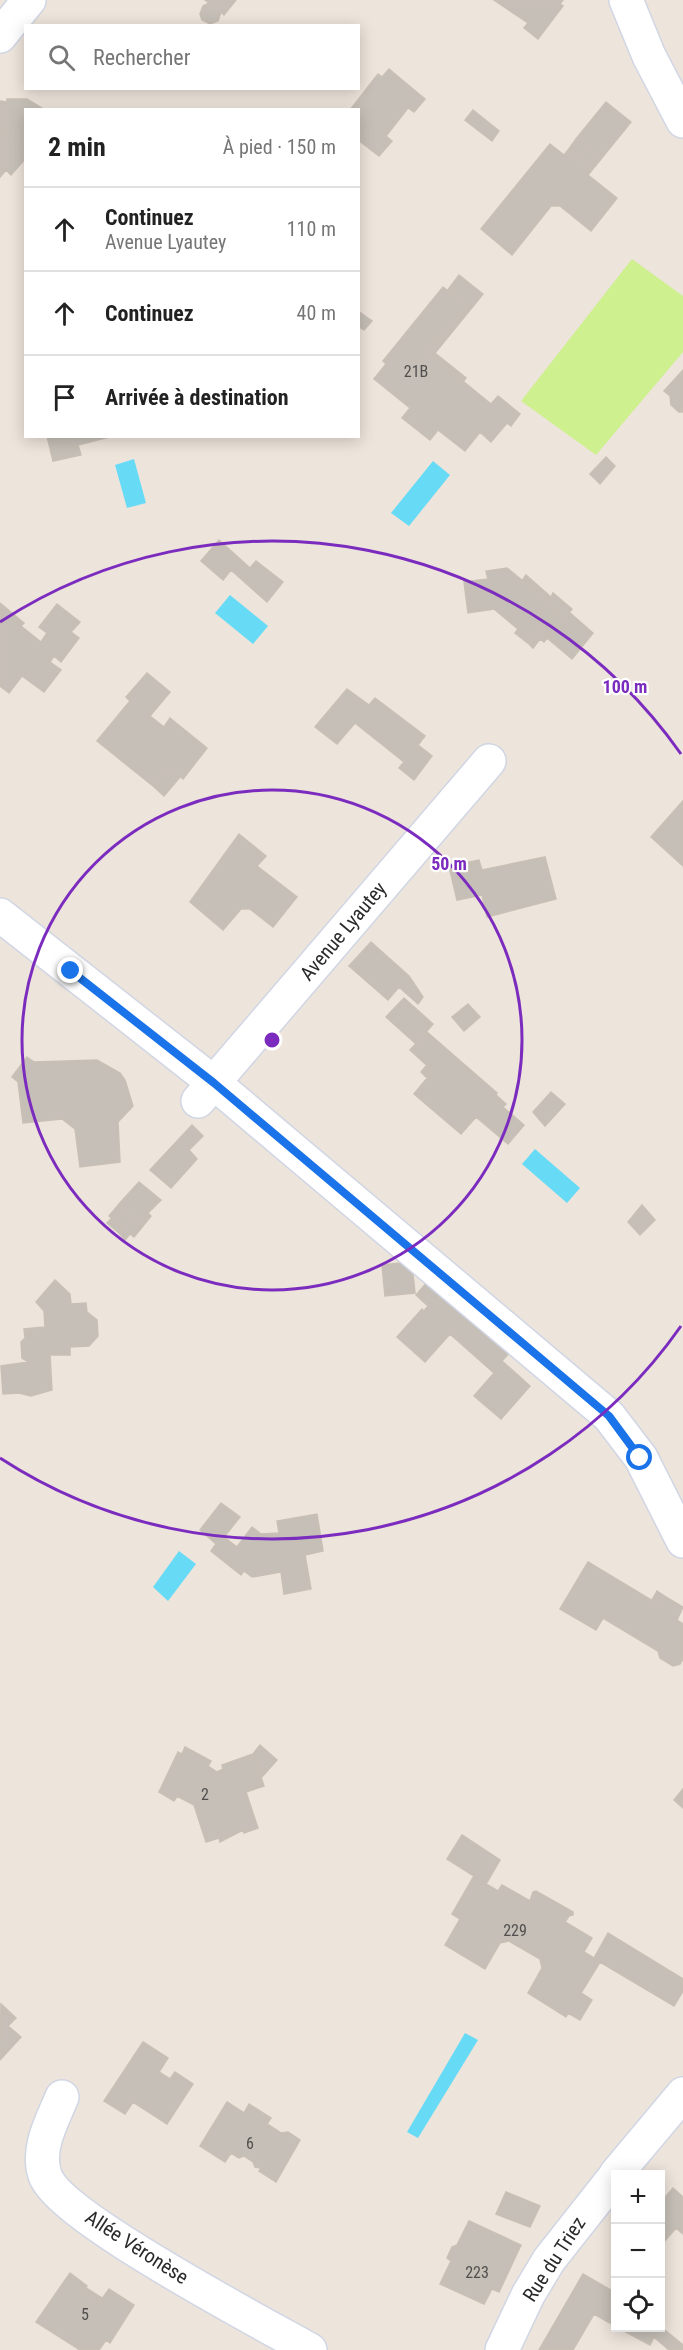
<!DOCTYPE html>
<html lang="fr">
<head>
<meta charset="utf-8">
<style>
	body { margin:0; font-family:"Roboto Condensed",sans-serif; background:#f2f2f2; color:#222 }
	.controls { position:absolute; right:18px; bottom:18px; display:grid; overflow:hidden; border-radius:0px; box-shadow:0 3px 15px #0003 }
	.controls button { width:54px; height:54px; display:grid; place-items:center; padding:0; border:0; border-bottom:2px solid #e0e0e0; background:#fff; color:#222; font:30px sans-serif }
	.stop { position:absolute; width:18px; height:18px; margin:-14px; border:4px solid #1a73e8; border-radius:50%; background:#fff }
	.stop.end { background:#1a73e8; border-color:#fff; box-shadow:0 2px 6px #0008 }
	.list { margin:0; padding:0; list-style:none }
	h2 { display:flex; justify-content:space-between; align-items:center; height:78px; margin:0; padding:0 24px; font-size:26px }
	h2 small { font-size:20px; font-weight:400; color:#767676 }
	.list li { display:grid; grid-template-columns:39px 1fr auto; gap:18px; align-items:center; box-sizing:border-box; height:84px; padding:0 24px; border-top:2px solid #e0e0e0 }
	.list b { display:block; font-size:22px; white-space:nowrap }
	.list p { margin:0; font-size:20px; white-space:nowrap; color:#767676 }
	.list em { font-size:20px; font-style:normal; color:#767676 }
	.icon { flex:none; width:33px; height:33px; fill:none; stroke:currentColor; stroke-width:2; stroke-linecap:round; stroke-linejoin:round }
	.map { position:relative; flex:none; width:683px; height:2350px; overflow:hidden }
	.search { position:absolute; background:#fff; box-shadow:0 3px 15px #0003; left:24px; top:24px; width:336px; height:66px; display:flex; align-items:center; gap:15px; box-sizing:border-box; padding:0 21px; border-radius:0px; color:#767676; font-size:22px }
	.panel { position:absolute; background:#fff; box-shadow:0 3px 15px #0003; left:24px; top:108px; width:336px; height:330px; border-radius:0px }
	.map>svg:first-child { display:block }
	.pitch { fill:#cef08f }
	.water { fill:#67dbf6 }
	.building { fill:#c5bfb7; stroke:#c9c0b5; stroke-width:1.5 }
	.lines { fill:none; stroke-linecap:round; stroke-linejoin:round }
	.minor-casing { stroke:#d0d6e4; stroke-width:36 }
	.minor { stroke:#fff; stroke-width:33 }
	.route { stroke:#1a73e8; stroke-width:8 }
	.ring { fill:none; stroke:#7b2cbf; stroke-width:3 }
	.labels { text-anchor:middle; stroke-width:4.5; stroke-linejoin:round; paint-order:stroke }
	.number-label { font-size:16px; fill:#514f4d }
	.street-label { font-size:20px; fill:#2a2a2a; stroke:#fff }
	.centre { fill:#7b2cbf; stroke:#fff; stroke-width:3 }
	.ring-label { font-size:18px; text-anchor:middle; font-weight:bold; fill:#7b2cbf; stroke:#fff; stroke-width:4.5; stroke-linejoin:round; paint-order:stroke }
</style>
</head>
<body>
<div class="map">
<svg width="683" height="2350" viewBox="0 0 683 2350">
	<rect width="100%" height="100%" fill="#ede4db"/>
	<path class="pitch" d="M632 259 683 296V352L596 455 521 401Z"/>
	<path class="water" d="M134 459 146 503 127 508 115 465Z
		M433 461 450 475 409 526 391 513Z
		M230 595 268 626 253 644 215 613Z
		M535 1149 580 1188 567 1203 522 1164Z
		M179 1551 196 1564 168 1601 153 1587Z
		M465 2033 478 2040 418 2138 407 2132Z"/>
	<path class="building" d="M205 0H236L224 15 221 12 218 21 210 24 202 20 200 14 203 6 209 3Z
		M494 0H563L560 4 563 6 538 39 524 28 528 23Z
		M389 69 425 99 414 112 408 108 386 136 392 141 379 156 358 140V110H350L378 74 382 77Z
		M7 99H27L45 110H26V150L0 129V101L7 102Z
		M606 102 631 122 601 159 576 139Z
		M473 110 499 131 492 141 465 120Z
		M0 129 26 150V158L11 175 6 170 0 177Z
		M576 139 601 159 592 170 568 150Z
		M550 144 564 155 568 150 592 170 588 175 617 198 591 231 560 206H551L512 255 481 229Z
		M459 275 483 294 435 353 466 378 463 382 426 351 435 340 438 342 467 306 447 291Z
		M443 287 467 306 438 342 435 340 426 351 491 404 498 396 520 414 511 426 507 423 491 442 480 432 465 451 438 430 430 440 402 418 410 408 374 379 386 364 383 361Z
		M358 311 372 321 364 330 358 326Z
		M683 370V412H679L671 405 670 396 664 391Z
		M47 436H113L78 445 81 455 53 461Z
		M606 457 615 466 600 484 590 474Z
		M219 540 250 568 256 561 283 582 267 602 231 570 223 580 201 561Z
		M507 568 558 610 529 644 515 633 518 629 494 609 468 613 464 582 488 579 486 571Z
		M526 575 551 597 553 593 572 609 544 642 540 639 533 648 529 644 558 610 522 581Z
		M0 603 24 623 21 626 41 642 47 633 39 627 57 604 80 622 71 632 79 638 61 662 54 656 50 662 61 670 44 692 22 676 9 693 0 686Z
		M569 612 593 633 572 659 547 638Z
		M147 673 170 692 150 716 164 727 170 718 207 748 183 779 168 767 153 786 97 741 130 701 126 697Z
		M347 689 369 705 375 698 425 736 418 745 432 756 414 780 399 768 404 762 355 723 337 744 315 727Z
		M168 767 180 777 164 796 153 786Z
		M683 801V866L651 837Z
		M239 834 266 856 257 866 297 897 273 927 250 909H241L223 930 190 902Z
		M545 857 556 899 487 917 482 895 457 900 449 866 479 860 482 870Z
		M371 942 409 976 423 997 418 1004 399 987 388 1000 349 966Z
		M404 998 433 1024 416 1044 386 1017Z
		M468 1004 480 1017 464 1031 452 1017Z
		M427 1032 497 1093 496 1095 506 1104 503 1107 524 1125 508 1144 476 1117 461 1134 414 1094 433 1071 410 1050Z
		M27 1057 34 1062 97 1060 120 1073 125 1080 133 1106 118 1122 120 1162 80 1167 75 1129 62 1119 23 1123 18 1082 12 1077Z
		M426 1066 433 1071 427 1078 421 1072Z
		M551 1092 565 1104 545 1126 533 1112Z
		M192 1125 203 1136 189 1150 197 1159 171 1188 150 1170Z
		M139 1182 161 1200 148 1213 151 1216 143 1226 119 1204Z
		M119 1204 143 1226 134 1237 130 1234 125 1240 119 1233 123 1228 109 1216Z
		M642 1205 655 1220 640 1235 628 1222Z
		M112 1218 123 1228 119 1233 107 1223Z
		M409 1262 412 1265 415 1293 385 1296 382 1265Z
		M55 1280 70 1294 71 1304 86 1303 87 1312 97 1320 98 1336 89 1346 70 1347V1355H50L52 1390 31 1396 19 1393 3 1394 1 1366 28 1362 22 1358 21 1342 25 1338 24 1329 45 1327 44 1311 36 1302Z
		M429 1280 512 1350 502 1361 530 1386 501 1419 474 1396 494 1373 450 1334 425 1362 397 1337 422 1309 424 1311 428 1306 416 1295Z
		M221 1503 240 1517 224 1537 237 1547 252 1527 261 1534 279 1533 277 1521 317 1514 323 1551 305 1555 311 1589 284 1594 281 1572 252 1577 244 1571 241 1575 211 1551 216 1544 200 1530Z
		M588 1562 661 1606 666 1597 683 1607 677 1620 683 1624V1659L680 1664 673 1666 660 1658 658 1651 603 1618 596 1630 560 1609Z
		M657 1591 666 1597 661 1606 652 1600Z
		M260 1745 277 1760 261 1778 253 1754Z
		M185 1747 211 1761 208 1766 217 1772 223 1769 222 1765 253 1754 264 1786 246 1792 258 1828 244 1833 243 1830 220 1842 219 1838 206 1842 194 1805 177 1796 174 1801 159 1792 178 1752 182 1754Z
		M683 1789V1808L674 1800Z
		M462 1835 500 1860 486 1884 498 1891 502 1885 530 1901 533 1892 536 1891 573 1912V1915L569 1916 565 1922 592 1938 584 1952 594 1958 608 1933 683 1979V1991L674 2006 600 1962 581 1993 592 2000 580 2020 568 2013 566 2017 528 1993 542 1968 540 1959 509 1941 500 1943 485 1969 445 1945 460 1919 452 1914 474 1876 447 1859Z
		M1 2004 16 2018 8 2026 21 2037 0 2060Z
		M143 2042 168 2058 159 2072 170 2079 175 2072 193 2084 167 2124 133 2102 125 2114 104 2101Z
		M227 2102 244 2113 249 2104 271 2118 267 2124 281 2133 288 2132 300 2140 276 2182 259 2171 261 2168 255 2167 253 2162 244 2156 239 2158 231 2153 225 2162 200 2146Z
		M673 2188 683 2197V2234L676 2228 663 2243 660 2241V2203Z
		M506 2192 540 2206 530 2227 496 2214Z
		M469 2221 521 2245 499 2292 492 2289 484 2304 440 2284 451 2261 447 2258 452 2247 457 2245Z
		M70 2273 87 2286 82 2294 97 2306 109 2289 134 2305 110 2343 106 2340 99 2350H80L36 2322Z
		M583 2274 616 2293V2308L608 2322 594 2314 573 2350H539Z
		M86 2288 102 2298 97 2306 82 2294Z
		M616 2308V2326L608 2322Z
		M660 2326 683 2345V2350H669L654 2337 650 2345 624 2331 627 2328Z"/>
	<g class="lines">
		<defs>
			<path id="minor" d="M626 0 649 56 683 121
				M0 36 29 0
				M0 915 214 1083 609 1416 641 1458 683 1541
				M198 1101 489 761
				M62 2097C52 2121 36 2149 45 2175 58 2216 264 2324 310 2350
				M616 2174 683 2094
				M502 2350 528 2295 549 2260 616 2175"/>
		</defs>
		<use href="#minor" class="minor-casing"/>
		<use href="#minor" class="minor"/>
	</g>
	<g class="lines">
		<path class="route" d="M71 971 214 1083 609 1416 640 1458"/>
	</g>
	<g class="ring">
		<circle cx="272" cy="1040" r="250"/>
		<path d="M681 1326A499 499 0 0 1 0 1458M0 622A499 499 0 0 1 681 754"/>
	</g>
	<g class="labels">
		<g class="number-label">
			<text x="416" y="377">21B</text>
			<text x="205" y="1800">2</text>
			<text x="515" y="1936">229</text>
			<text x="250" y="2149">6</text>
			<text x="477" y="2278">223</text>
			<text x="85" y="2320">5</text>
		</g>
		<g class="street-label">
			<text transform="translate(343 931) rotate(-50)" y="7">Avenue Lyautey</text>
			<text transform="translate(137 2247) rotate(33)" y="7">Allée Véronèse</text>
			<text transform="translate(554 2259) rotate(-57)" y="7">Rue du Triez</text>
		</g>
	</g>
	<circle cx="272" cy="1040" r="9" class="centre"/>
	<g class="ring-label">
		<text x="625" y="693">100 m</text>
		<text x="449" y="870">50 m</text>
	</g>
</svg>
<div class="controls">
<button>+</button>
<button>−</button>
<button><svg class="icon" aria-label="locate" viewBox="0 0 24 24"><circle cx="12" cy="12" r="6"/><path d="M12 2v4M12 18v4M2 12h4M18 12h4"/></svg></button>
</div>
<div class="stop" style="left:640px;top:1458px"></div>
<div class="stop end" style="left:71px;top:971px"></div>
<div class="search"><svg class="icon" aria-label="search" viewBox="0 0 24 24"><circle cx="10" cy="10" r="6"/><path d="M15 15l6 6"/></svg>Rechercher</div>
<section class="panel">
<h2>2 min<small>À pied · 150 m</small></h2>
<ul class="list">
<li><svg class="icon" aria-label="ahead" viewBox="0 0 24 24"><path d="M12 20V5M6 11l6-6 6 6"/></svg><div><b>Continuez</b><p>Avenue Lyautey</p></div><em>110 m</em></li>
<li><svg class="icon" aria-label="ahead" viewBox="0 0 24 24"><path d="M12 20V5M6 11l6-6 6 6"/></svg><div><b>Continuez</b></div><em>40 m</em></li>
<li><svg class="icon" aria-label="arrive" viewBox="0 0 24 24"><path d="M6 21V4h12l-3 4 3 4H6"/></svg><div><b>Arrivée à destination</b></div></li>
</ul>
</section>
</div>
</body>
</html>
